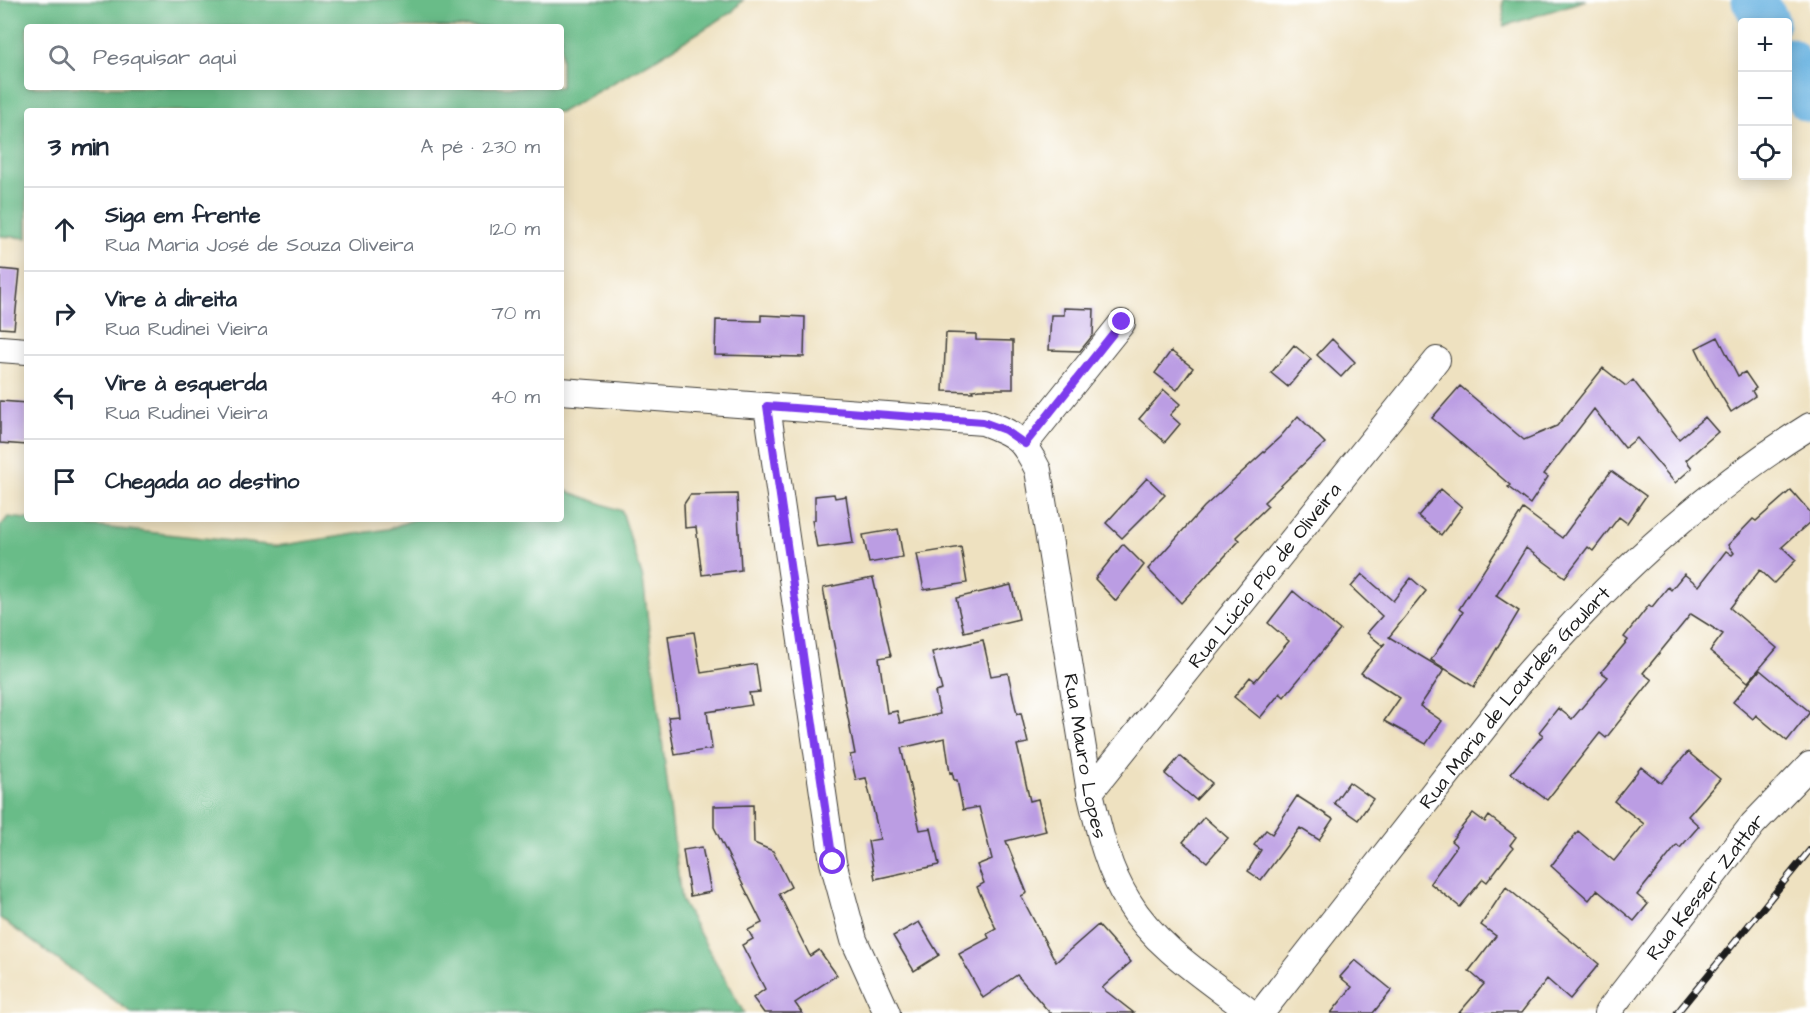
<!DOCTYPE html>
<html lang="pt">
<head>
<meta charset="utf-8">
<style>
	body { margin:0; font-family:"Architects Daughter",sans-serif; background:#f2f2f3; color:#1f2937 }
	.controls { position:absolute; right:18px; top:18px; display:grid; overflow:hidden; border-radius:6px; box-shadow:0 3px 15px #0003 }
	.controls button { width:54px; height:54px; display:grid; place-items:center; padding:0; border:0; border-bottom:2px solid #e0e1e3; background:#fff; color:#1f2937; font:30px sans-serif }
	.stop { position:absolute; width:18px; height:18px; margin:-14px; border:4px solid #7c3aed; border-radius:50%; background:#fff }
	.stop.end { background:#7c3aed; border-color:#fff; box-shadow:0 2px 6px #0008 }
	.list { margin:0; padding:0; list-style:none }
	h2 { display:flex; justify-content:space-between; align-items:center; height:78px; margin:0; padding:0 24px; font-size:26px }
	h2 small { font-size:20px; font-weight:400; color:#747a83 }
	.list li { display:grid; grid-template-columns:39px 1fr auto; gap:18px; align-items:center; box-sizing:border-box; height:84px; padding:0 24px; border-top:2px solid #e0e1e3 }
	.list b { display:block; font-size:22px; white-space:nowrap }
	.list p { margin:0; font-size:20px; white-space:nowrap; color:#747a83 }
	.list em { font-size:20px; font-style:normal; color:#747a83 }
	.icon { flex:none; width:33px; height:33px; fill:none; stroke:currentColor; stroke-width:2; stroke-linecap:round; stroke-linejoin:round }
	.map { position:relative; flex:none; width:1810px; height:1013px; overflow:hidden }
	.search { position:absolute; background:#fff; box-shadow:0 3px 15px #0003; left:24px; top:24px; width:540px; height:66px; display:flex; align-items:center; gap:15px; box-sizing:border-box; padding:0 21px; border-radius:6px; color:#747a83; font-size:22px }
	.panel { position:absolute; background:#fff; box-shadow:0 3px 15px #0003; left:24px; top:108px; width:540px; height:414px; border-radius:6px }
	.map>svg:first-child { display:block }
	.forest { fill:#69bc88; stroke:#426c52; stroke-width:1.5; fill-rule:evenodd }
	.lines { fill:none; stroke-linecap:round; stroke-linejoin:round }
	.river { stroke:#69b3e1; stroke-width:45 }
	.building { fill:#bb9de3 }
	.minor-casing { stroke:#3c3a35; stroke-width:28 }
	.minor { stroke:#fff; stroke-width:26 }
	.rail-casing { stroke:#1c1c1c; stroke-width:7 }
	.rail { stroke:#fff; stroke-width:4.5; stroke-dasharray:14; stroke-linecap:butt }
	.route { stroke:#7c3aed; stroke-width:8 }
	.labels { text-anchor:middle; stroke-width:5; stroke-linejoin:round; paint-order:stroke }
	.street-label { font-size:20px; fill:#1c1c1c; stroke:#fff }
</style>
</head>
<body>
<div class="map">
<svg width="1810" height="1013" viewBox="0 0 1810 1013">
	<rect width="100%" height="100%" fill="#fff"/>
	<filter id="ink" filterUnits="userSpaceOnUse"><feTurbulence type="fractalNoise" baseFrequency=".0167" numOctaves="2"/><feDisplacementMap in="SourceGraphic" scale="12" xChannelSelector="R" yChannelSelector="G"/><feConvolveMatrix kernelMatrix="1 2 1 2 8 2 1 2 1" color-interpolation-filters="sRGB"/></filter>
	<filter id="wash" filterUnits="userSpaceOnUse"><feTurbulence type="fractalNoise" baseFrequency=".008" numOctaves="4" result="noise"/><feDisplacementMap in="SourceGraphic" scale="24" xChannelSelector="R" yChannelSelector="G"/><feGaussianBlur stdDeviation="1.35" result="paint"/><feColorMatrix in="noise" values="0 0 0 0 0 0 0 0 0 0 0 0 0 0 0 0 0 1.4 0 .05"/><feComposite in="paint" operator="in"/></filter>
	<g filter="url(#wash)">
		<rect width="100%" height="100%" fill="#eee1c0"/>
		<path class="forest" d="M0 0H743L732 12 657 58 561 112 27 111V238L0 236ZM27 27H561V87H27Z
			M1503 0H1586L1504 26Z
			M561 489 622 511 643 579 681 900 744 1013H132L0 918V527L8 517 277 546 388 529 415 519H561Z"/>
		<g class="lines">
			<path class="river" d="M1754 0 1767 22
				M1788 60 1810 100"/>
		</g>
		<g id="blocks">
			<path class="building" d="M0 269 20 271 14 329 0 328Z
				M1064 308 1094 309 1093 335 1080 351 1049 350 1051 315H1064Z
				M761 315 805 317 804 357 715 355 716 320 761 321Z
				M946 333 976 334V340L1013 341V389H980L972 390 973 392 943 391Z
				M1718 337 1738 376 1745 372 1756 388 1752 391 1755 396 1731 412 1711 379 1696 348Z
				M1332 339 1355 362 1341 377 1317 355Z
				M1294 345 1311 359 1288 387 1271 373Z
				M1171 351 1193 368 1177 390 1155 373Z
				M1603 368 1626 386 1633 380 1679 439 1705 417 1718 432 1686 460 1692 468 1675 483 1637 438 1625 448 1594 409 1544 474 1548 477 1530 504 1508 487 1510 485 1432 418 1460 386 1524 440 1557 426Z
				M1164 390 1180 404 1170 415 1180 424 1165 442 1139 419Z
				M0 401 27 403V445L0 443Z
				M1298 416 1325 443 1264 502 1268 506 1236 537 1240 540 1181 603 1148 569 1204 507 1280 437Z
				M1611 471 1646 496 1627 523 1619 517 1593 551 1588 547 1565 577 1526 548 1496 596 1519 611 1474 687 1431 660 1463 612 1459 609 1523 509 1562 538Z
				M1147 478 1165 495 1122 538 1106 523Z
				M1441 489 1462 507 1441 535 1418 516Z
				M1791 490 1810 512V522L1782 547 1796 560 1774 583 1760 570 1730 608 1777 648 1748 682 1710 651 1723 634 1691 614 1643 673 1652 680 1606 738 1600 733 1547 800 1511 773 1543 735 1539 732 1558 708 1572 719 1608 677 1601 672 1628 640 1624 637 1649 605 1652 607 1668 587 1671 590 1684 574 1699 586 1726 551 1732 555 1734 553 1728 545 1753 519 1756 521Z
				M737 494 741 570 702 575 696 527 685 528 684 504 690 495Z
				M834 494 835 498 846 496 853 543 817 548 812 520H815V496Z
				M898 529 903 557 869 563 863 535Z
				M1123 544 1144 565 1116 601 1095 579Z
				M961 547 967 583 924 590 917 554Z
				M1362 574 1393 601 1411 578 1426 591 1389 637 1444 670 1420 706 1442 721 1426 744 1384 721 1400 698 1361 673 1385 643 1382 645 1367 633 1382 616 1351 587Z
				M873 578 891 656 879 658 887 713 897 711 900 723 940 714 935 692 942 690 932 652 983 640 991 676 1008 673 1017 714 1021 713 1028 743 1017 745 1030 801 1038 799 1046 831 1006 841 1027 893 1021 896 1056 962 1098 925 1131 962 1102 988 1134 1013H1050L1017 975 983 998 959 954 989 938 987 934 996 929 977 887 984 883 977 865 992 859 979 807 963 810 957 780H954L952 772 950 773 945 738 901 748 920 830 931 828 939 865 875 879 868 841 880 839 866 778 856 780 850 755 855 754 823 588Z
				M1011 585 1019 619 964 632 956 598Z
				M1293 591 1340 630 1284 697 1280 693 1260 718 1234 697 1250 677 1255 681 1289 641 1268 623Z
				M694 632 701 673 756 664 760 692 749 693 752 705 707 712 712 749 675 755 668 717 679 716 668 636Z
				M1760 670 1810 712 1787 741 1756 715 1753 719 1733 702Z
				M1688 752 1720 779 1688 816 1699 826 1680 848 1677 845 1637 895 1648 904 1634 921 1597 890 1589 900 1551 866 1578 831 1614 861 1644 824 1614 801 1641 767 1661 783Z
				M1180 756 1212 783 1196 800 1165 774Z
				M1349 782 1373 799 1358 820 1334 803Z
				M1297 796 1333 819 1319 840 1300 828 1261 880 1248 871 1261 850 1254 845 1266 830 1272 834Z
				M753 805 754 843 773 851 791 887 779 894 810 956 819 950 837 975 795 1003 802 1013H764L753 998 765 989 742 945 753 939 748 930 762 923 714 827V806Z
				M1473 813 1485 822 1489 816 1516 837 1510 845 1513 848 1487 882 1483 879 1460 907 1430 883 1457 846 1451 841Z
				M1204 817 1228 838 1207 862 1183 842Z
				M702 847 711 892 690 896 683 850Z
				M1506 887 1599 964 1570 999 1547 979 1521 1013H1459L1484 984 1469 971 1496 936 1481 925Z
				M919 922 939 955 914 971 893 936Z
				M1355 960 1392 990 1373 1013H1331L1352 987 1340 977Z"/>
		</g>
	</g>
	<g filter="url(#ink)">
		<use href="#blocks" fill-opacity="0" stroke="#3c3a35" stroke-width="1.5"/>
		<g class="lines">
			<defs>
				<g id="minor">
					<path d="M0 349 27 351"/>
					<path id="s1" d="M561 391 983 422C1016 434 1023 439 1038 470L1090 792C1099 830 1107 868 1128 901 1156 948 1209 980 1251 1013"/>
					<path d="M767 406 833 862 854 940 887 1013"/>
					<path d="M1025 444 1122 323"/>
					<path id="s2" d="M1090 792 1437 360"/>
					<path id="s3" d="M1261 1013 1516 687C1604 585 1696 497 1810 426"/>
					<path id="s4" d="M1607 1013 1753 824 1810 765"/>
				</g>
			</defs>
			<use href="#minor" class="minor-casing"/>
			<use href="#minor" class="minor"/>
			<defs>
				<path id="rail" d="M1677 1013 1810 850"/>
			</defs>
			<use href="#rail" class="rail-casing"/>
			<use href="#rail" class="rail"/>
		</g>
	</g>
	<g class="lines" filter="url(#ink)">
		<path class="route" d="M833 862 767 406 983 422 1005 430 1025 444 1122 322"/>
	</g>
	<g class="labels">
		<g class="street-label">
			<text dy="7" stroke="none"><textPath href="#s2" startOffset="278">Rua Lúcio Pio de Oliveira</textPath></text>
			<text dy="7" stroke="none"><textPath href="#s3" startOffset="405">Rua Maria de Lourdes Goulart</textPath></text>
			<text dy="7" stroke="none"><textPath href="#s1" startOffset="789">Rua Mauro Lopes</textPath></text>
			<text dy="7" stroke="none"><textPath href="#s4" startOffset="160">Rua Kesser Zattar</textPath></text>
		</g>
	</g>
</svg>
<div class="controls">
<button>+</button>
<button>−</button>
<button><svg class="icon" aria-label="locate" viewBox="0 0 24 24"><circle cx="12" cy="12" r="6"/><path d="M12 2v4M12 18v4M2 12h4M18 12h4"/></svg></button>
</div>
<div class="stop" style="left:833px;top:862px"></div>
<div class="stop end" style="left:1122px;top:322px"></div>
<div class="search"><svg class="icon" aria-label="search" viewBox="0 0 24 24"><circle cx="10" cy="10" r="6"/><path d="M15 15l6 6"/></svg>Pesquisar aqui</div>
<section class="panel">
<h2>3 min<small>A pé · 230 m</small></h2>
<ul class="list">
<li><svg class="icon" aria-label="ahead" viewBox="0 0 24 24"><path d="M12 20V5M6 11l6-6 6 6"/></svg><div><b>Siga em frente</b><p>Rua Maria José de Souza Oliveira</p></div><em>120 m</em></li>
<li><svg class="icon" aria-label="right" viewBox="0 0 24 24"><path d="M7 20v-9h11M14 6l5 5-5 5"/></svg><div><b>Vire à direita</b><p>Rua Rudinei Vieira</p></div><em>70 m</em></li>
<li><svg class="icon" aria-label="left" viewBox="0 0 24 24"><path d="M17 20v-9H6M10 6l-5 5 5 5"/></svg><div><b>Vire à esquerda</b><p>Rua Rudinei Vieira</p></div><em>40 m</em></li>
<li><svg class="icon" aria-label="arrive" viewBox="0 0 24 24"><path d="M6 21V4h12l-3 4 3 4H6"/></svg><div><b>Chegada ao destino</b></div></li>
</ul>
</section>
</div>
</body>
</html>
